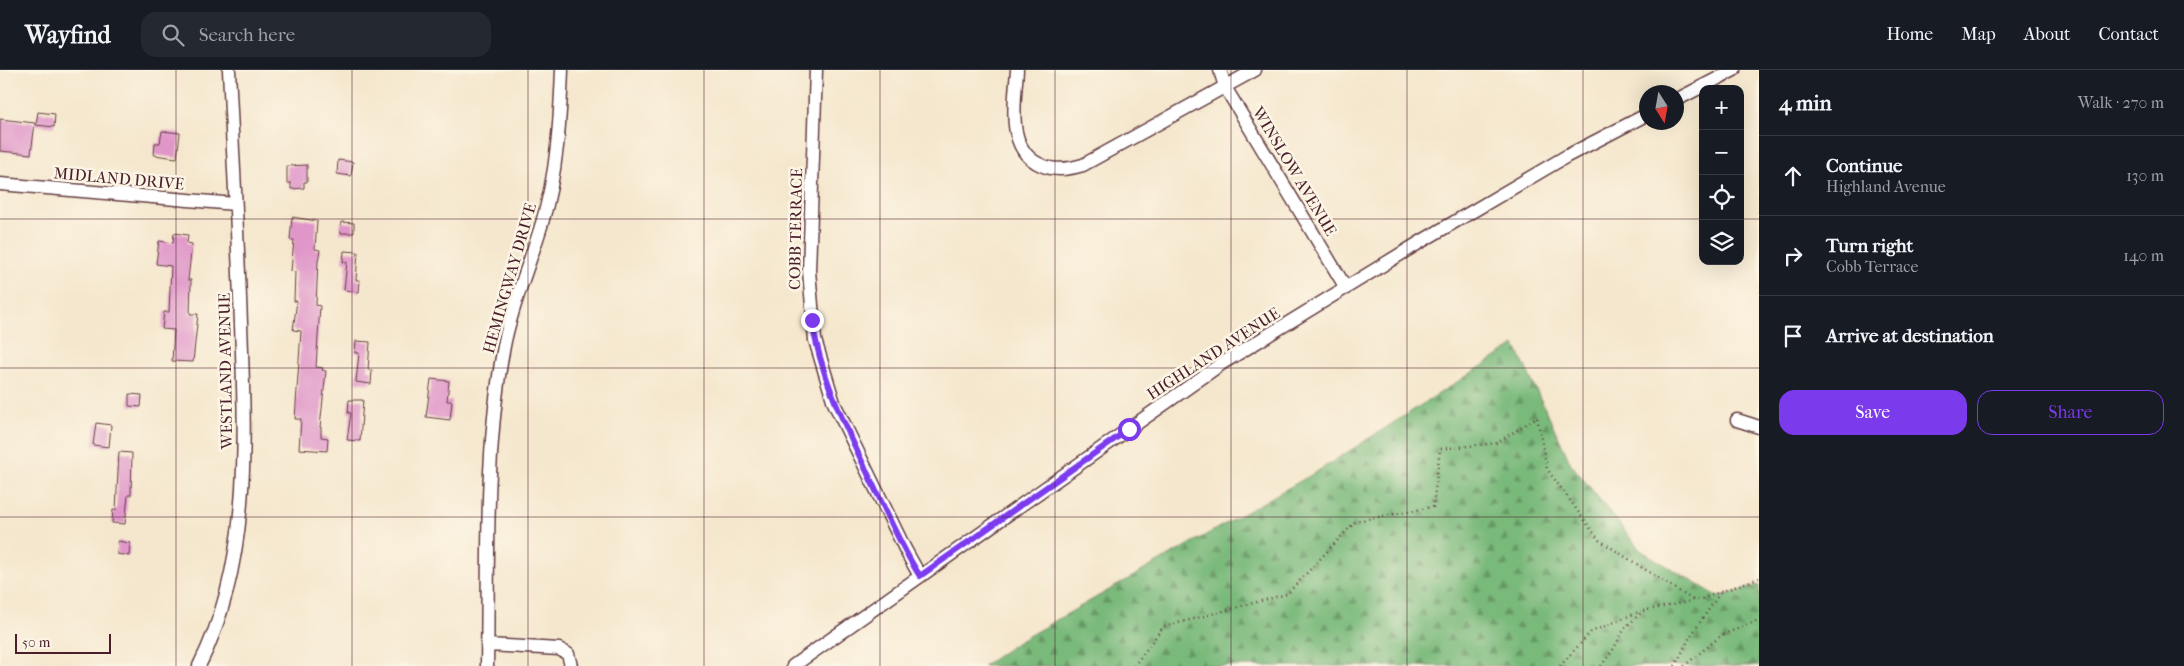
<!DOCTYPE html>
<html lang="en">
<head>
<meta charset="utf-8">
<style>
	body { margin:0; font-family:"IM FELL French Canon",serif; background:#242831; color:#f1f3f6 }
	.controls { position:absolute; right:15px; top:15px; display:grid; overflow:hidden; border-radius:10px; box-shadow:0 5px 20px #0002 }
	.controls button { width:45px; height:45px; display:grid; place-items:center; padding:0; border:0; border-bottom:1px solid #363941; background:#171b24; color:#f1f3f6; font:25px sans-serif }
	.compass { position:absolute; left:1639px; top:15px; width:45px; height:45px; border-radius:50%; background:#171b24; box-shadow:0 5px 20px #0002; rotate:169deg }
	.scale { position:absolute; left:15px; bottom:12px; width:96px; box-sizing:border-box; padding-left:5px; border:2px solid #4a1f2b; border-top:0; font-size:14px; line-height:18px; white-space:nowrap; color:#4a1f2b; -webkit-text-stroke:4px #fcf5e5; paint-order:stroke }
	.stop { position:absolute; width:15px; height:15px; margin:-11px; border:4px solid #7c3aed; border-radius:50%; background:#fff }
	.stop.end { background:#7c3aed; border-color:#fff; box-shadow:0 1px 5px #0008 }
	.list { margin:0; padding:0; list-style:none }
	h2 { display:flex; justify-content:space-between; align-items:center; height:65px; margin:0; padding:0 20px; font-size:21px }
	h2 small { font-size:16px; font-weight:400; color:#9ea1a6 }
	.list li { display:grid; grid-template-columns:32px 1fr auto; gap:15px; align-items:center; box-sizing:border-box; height:80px; padding:0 20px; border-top:1px solid #363941 }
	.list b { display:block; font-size:19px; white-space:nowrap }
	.list p { margin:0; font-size:16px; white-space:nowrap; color:#9ea1a6 }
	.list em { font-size:16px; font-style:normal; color:#9ea1a6 }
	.actions { display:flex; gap:10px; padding:15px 20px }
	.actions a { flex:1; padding:11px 0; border:1px solid #7c3aed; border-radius:15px; text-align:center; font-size:18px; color:#7c3aed }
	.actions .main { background:#7c3aed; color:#fff }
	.icon { flex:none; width:28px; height:28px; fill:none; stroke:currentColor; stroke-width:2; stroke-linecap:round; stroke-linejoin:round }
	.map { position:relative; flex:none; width:1759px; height:596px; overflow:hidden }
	header { display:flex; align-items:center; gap:30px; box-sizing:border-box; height:70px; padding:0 25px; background:#171b24; border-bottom:1px solid #363941 }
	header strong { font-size:24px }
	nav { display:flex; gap:28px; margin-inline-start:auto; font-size:18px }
	.search { width:350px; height:45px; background:#242831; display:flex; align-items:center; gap:12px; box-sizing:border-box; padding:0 18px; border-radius:15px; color:#9ea1a6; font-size:19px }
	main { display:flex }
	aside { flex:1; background:#171b24 }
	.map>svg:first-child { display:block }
	.forest { fill:url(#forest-firs); stroke:#626c52 }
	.building { fill:#e096c9 }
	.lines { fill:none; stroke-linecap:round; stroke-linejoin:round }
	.minor-casing { stroke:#643d43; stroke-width:15 }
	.path { stroke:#643d43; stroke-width:2.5; stroke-dasharray:1 4; stroke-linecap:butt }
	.minor { stroke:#fff; stroke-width:12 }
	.route { stroke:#7c3aed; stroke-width:6 }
	.grid { fill:none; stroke:#4a1f2b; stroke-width:1; stroke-opacity:0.55 }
	.labels { text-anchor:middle; stroke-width:5; stroke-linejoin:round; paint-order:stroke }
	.street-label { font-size:16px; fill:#4a1f2b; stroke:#fcf5e5 }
</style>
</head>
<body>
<header>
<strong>Wayfind</strong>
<div class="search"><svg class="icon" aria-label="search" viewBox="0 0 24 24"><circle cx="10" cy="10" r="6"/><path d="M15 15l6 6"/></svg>Search here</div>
<nav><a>Home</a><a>Map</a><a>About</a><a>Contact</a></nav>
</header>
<main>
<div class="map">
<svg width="1759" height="596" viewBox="0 0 1759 596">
	<defs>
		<pattern id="forest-firs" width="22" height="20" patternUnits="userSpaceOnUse" patternTransform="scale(1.25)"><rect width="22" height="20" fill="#79b97a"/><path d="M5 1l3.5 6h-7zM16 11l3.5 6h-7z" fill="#659664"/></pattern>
	</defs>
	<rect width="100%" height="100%" fill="#fcf5e5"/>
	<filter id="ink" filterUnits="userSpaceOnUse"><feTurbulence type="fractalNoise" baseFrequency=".02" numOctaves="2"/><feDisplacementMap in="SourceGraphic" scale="10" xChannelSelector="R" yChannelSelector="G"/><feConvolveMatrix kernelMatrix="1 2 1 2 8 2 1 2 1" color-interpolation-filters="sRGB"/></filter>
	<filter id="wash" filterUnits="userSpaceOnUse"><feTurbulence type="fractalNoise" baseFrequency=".0096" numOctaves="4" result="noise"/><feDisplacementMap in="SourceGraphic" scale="20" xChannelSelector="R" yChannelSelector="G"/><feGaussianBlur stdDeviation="1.12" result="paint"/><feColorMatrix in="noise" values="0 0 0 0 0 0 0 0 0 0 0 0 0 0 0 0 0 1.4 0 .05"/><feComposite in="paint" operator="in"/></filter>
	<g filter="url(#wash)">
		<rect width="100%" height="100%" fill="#f5e7cd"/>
		<path class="forest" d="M1515 275 1571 394 1640 480 1719 527 1759 515V596H983L1018 572 1318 401Z"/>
		<g id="blocks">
			<path class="building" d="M38 42 55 44 54 57 36 55Z
				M0 49 35 53 31 84 0 81Z
				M162 61 180 63 177 88 154 85 155 73H160Z
				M338 90 353 92 351 106 337 104Z
				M307 95V112H304V118L291 119V113H287V96Z
				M292 147 317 151 315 179 320 180 318 191 316 235 320 236 316 297 323 298 322 300 326 301 320 357H321V367L328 368 327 381 299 379 301 349H295L301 261 293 260 297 231H294L295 202 291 201 294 170H290Z
				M341 152 354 153V163H340Z
				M174 163 188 165 187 173 192 174 188 210H191L190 244H198L193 292 172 291 174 260 162 259 164 242H169L171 196 156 194 159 171 173 173Z
				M344 181 358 182 356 210H360L359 222 344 220 347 192H343Z
				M356 271 370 272 368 300H372L371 314 356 312 359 283H355Z
				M431 309 449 311 447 331H452L450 350 426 347Z
				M129 324 142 325 141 337 129 336Z
				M349 330H363L360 371 347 370 351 343H348Z
				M96 353 111 355 109 377 93 375Z
				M119 382 132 383 131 425H128L125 454 112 453 113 440H116Z
				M118 471 130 473 129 486 117 484Z"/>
		</g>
	</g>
	<g filter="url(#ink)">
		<use href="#blocks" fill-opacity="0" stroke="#643d43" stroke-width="1"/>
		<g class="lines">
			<defs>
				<path id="minor" d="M816 0 809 201 815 270 834 333 906 481 920 506
					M1017 0C1015 32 1005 79 1041 95 1054 101 1070 99 1083 95L1255 0
					M1220 0 1225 17 1346 218
					M1676 30 1734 0
					M0 114 235 134
					M1737 350 1759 357
					M487 575 559 579 568 584 571 596
					M199 596C252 492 245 367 241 254 238 169 233 85 229 0
					M487 596C489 490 484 381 504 276 512 234 530 194 542 153 557 103 560 52 562 0
					M793 596 1221 294 1422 171 1567 86 1646 45"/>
			</defs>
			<use href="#minor" class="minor-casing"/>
			<path class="path" d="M1134 596 1163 557 1287 524 1356 451 1433 437 1440 379 1497 373 1537 347 1547 399 1599 470 1693 530
				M1560 596 1591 562 1641 541
				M1601 596 1613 580 1625 558 1643 541 1701 529 1759 508
				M1675 596 1690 567 1720 523
				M1684 596 1722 565 1759 550"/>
			<use href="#minor" class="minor"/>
		</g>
	</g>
	<g class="lines" filter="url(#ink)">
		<path class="route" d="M812 250C821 312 850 365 876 421 890 449 902 479 920 506L1129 359"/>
	</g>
	<path class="grid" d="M176 0V596M352 0V596M528 0V596M704 0V596M880 0V596M1055 0V596M1231 0V596M1407 0V596M1583 0V596M0 149H1703M1740 149H1759M0 298H1759M0 447H1759"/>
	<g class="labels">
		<g class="street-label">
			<text transform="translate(1295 101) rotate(59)" y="6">WINSLOW AVENUE</text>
			<text transform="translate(119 108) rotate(5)" y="6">MIDLAND DRIVE</text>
			<text transform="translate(795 159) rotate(-89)" y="6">COBB TERRACE</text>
			<text transform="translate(509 208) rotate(-74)" y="6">HEMINGWAY DRIVE</text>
			<text transform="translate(1213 283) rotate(-33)" y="6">HIGHLAND AVENUE</text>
			<text transform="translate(225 301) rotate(-91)" y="6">WESTLAND AVENUE</text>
		</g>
	</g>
</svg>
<div class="controls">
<button>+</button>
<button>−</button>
<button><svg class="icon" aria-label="locate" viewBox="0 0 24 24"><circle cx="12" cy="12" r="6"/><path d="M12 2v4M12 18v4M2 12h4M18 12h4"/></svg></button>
<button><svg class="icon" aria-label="layers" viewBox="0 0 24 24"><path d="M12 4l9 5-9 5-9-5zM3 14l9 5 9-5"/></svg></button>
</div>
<svg class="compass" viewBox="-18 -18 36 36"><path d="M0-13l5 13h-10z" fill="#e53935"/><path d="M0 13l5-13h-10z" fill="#9ea1a6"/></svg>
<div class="scale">50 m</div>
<div class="stop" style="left:1129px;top:359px"></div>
<div class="stop end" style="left:812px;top:250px"></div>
</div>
<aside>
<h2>4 min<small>Walk · 270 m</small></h2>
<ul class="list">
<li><svg class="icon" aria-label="ahead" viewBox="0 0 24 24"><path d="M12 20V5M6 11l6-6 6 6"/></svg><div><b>Continue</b><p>Highland Avenue</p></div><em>130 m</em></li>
<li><svg class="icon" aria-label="right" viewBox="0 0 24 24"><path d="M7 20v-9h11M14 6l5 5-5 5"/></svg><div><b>Turn right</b><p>Cobb Terrace</p></div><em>140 m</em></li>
<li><svg class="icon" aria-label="arrive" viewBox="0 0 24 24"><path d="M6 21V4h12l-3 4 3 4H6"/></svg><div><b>Arrive at destination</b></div></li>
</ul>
<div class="actions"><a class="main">Save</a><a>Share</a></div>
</aside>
</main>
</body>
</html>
